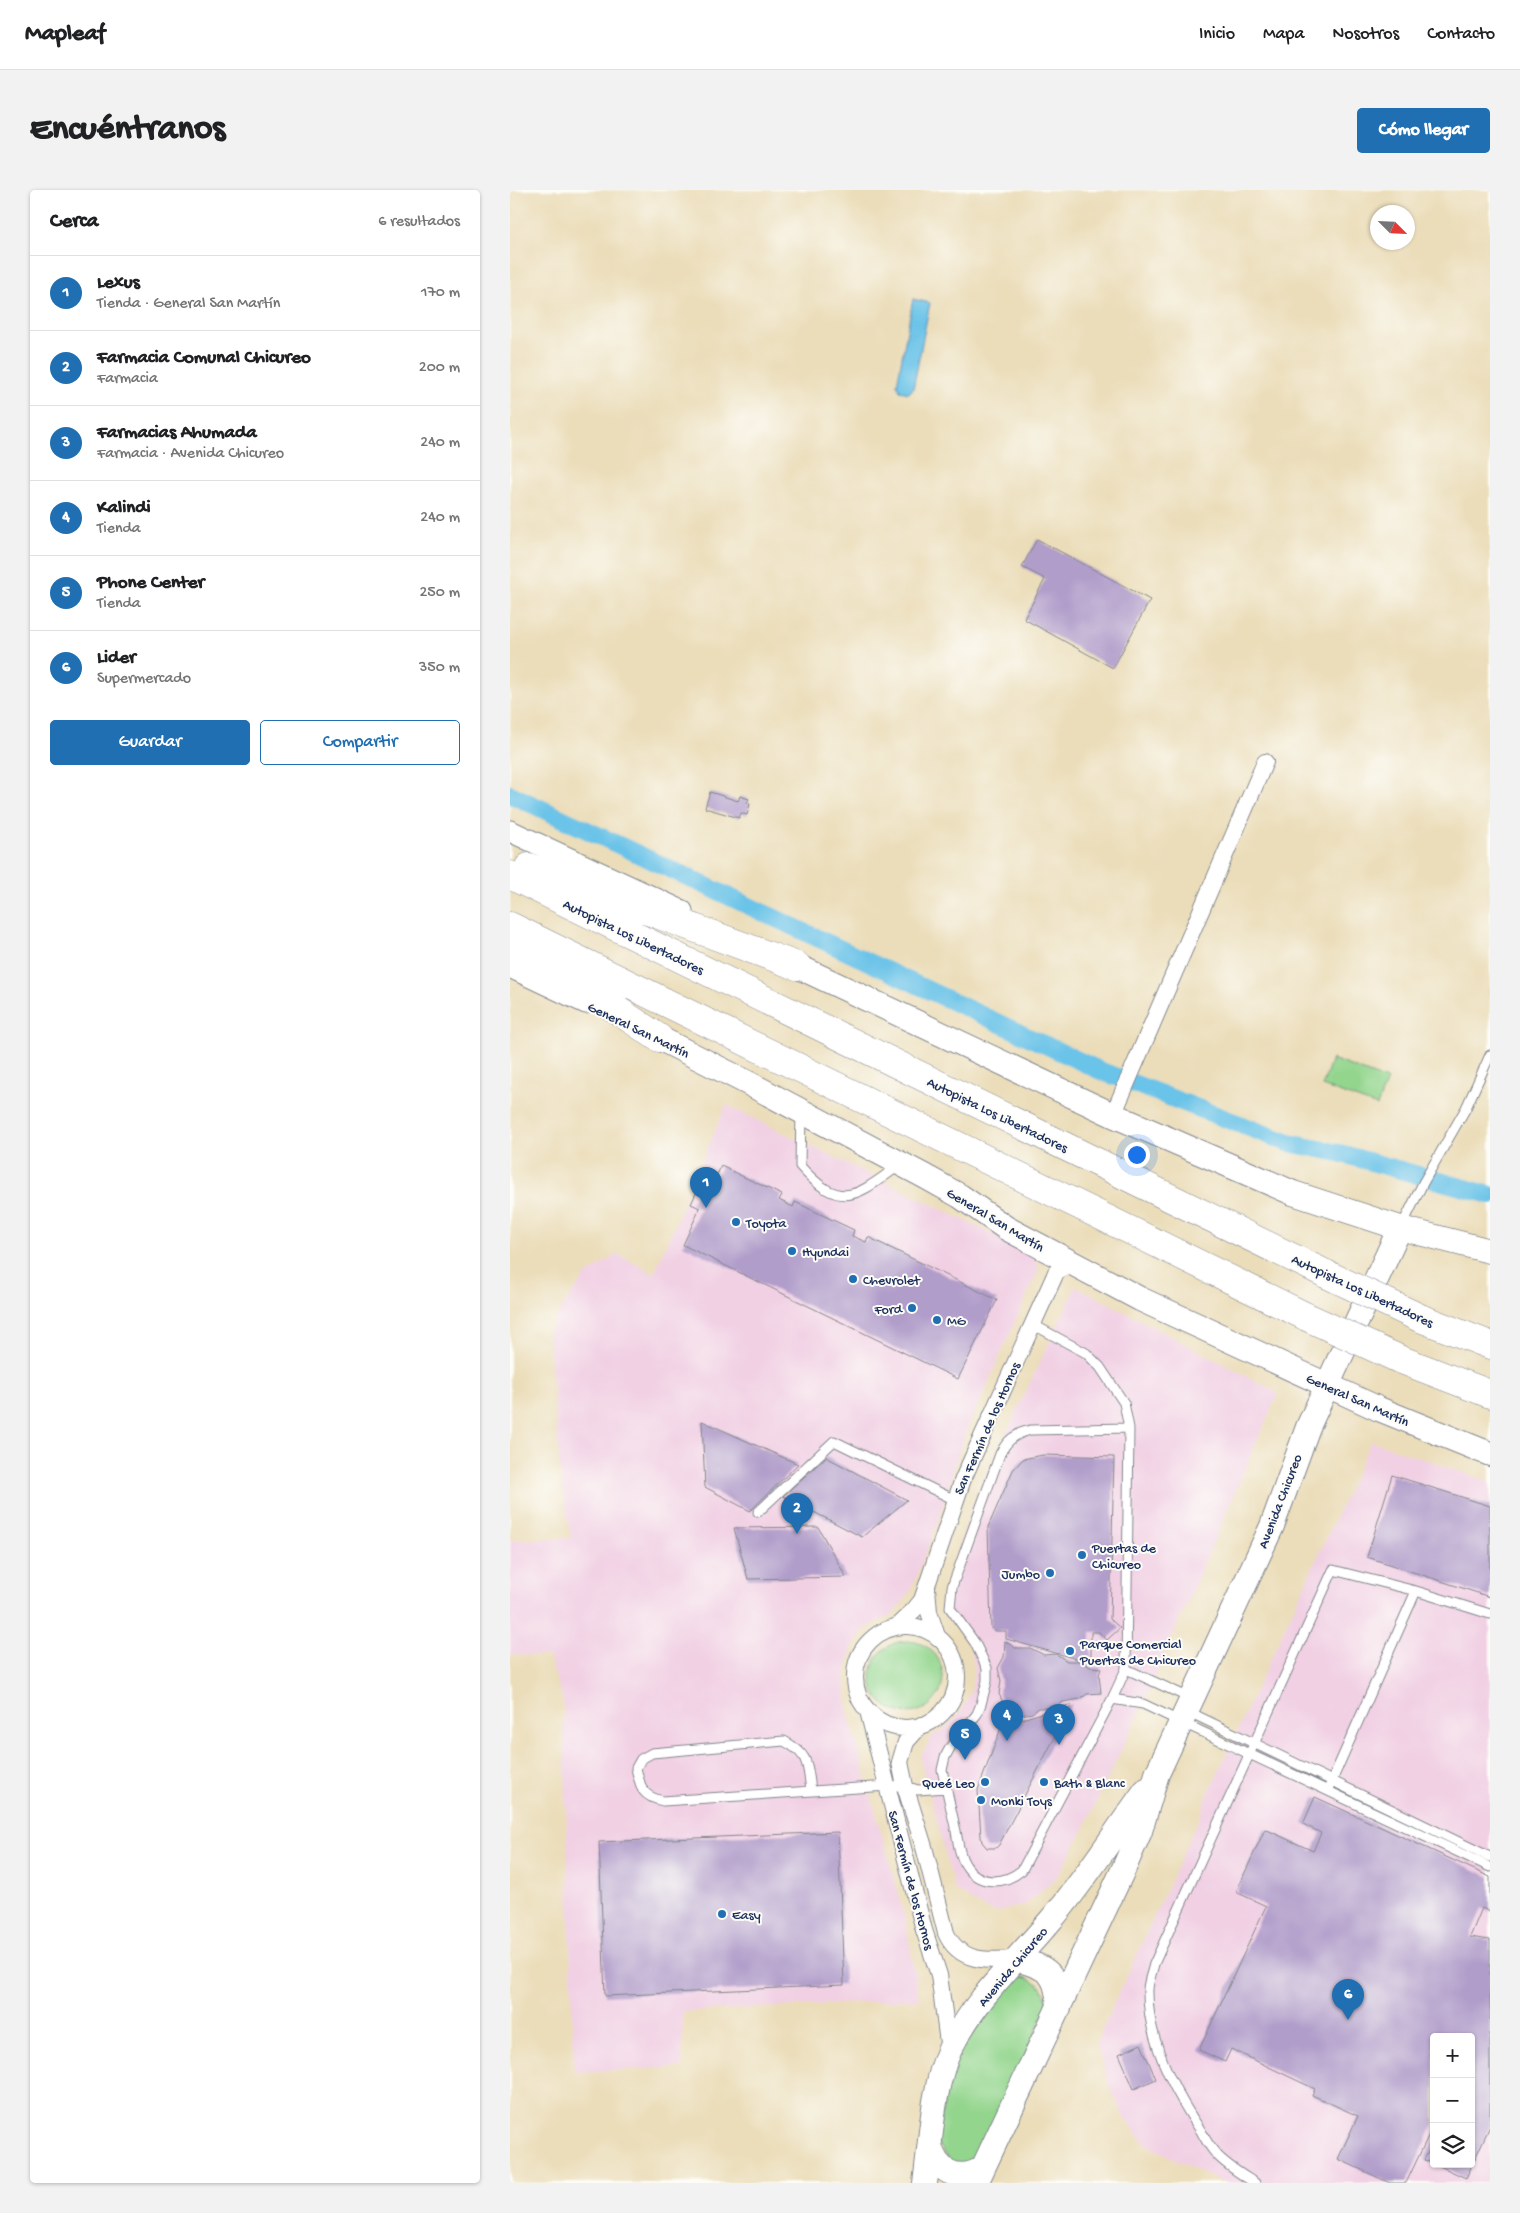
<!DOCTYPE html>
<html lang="es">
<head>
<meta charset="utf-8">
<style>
	body { margin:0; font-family:"Gochi Hand",sans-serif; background:#f2f2f2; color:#202124 }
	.controls { position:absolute; right:15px; bottom:15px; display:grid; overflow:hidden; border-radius:5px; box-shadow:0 1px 4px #0004 }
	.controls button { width:45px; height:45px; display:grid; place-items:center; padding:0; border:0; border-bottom:1px solid #e0e0e0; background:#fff; color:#202124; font:25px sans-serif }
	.compass { position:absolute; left:860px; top:15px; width:45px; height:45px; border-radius:50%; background:#fff; box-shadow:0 1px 4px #0004; rotate:114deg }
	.you { position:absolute; left:626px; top:964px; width:18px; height:18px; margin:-12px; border:4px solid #fff; border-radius:50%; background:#1a73e8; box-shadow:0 0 0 8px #1a73e833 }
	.badge { display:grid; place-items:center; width:32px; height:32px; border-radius:50%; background:#1f6fb2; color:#fff; font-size:16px; font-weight:700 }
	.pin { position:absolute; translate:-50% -41px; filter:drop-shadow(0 1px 2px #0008) }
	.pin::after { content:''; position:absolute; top:26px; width:18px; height:15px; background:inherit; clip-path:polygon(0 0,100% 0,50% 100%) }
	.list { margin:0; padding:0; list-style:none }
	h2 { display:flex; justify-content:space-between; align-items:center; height:65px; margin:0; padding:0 20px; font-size:21px }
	h2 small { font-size:16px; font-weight:400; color:#757577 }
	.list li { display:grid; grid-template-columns:32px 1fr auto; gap:15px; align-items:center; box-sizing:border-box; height:75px; padding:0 20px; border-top:1px solid #e0e0e0 }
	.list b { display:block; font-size:19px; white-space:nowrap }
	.list p { margin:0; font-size:16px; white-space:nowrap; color:#757577 }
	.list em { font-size:16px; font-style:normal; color:#757577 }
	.actions { display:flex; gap:10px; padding:15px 20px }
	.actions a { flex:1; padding:11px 0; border:1px solid #1f6fb2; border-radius:5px; text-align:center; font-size:18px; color:#1f6fb2 }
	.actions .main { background:#1f6fb2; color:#fff }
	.icon { flex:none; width:28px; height:28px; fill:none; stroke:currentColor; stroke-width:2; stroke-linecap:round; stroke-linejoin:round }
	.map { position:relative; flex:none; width:980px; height:1993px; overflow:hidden; border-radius:5px }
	header { display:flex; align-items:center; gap:30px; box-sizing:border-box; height:70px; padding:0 25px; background:#fff; border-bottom:1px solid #e0e0e0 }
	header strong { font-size:24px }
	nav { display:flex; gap:28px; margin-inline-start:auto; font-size:18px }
	.intro { display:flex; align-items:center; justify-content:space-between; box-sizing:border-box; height:120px; padding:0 30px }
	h1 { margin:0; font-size:35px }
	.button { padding:12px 22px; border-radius:5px; background:#1f6fb2; color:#fff; font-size:18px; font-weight:700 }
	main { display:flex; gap:30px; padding:0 30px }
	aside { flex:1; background:#fff; border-radius:5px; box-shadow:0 1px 4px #0004 }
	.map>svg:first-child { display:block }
	.built { fill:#f1d0e4; fill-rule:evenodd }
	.green { fill:#93d58d; stroke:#578276 }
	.water { fill:#6ac3e8; stroke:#4279a3 }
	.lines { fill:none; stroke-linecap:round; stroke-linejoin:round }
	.canal { stroke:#6ac3e8; stroke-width:18 }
	.building { fill:#b19dca }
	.service-casing { stroke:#83868c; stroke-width:11 }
	.minor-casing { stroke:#83868c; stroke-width:18 }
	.tertiary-casing { stroke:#83868c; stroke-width:23 }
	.secondary-casing { stroke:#83868c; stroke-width:26 }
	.motorway-casing { stroke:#83868c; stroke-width:29 }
	.service { stroke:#fff; stroke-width:9 }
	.minor { stroke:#fff; stroke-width:16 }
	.tertiary { stroke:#fff; stroke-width:21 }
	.secondary { stroke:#fff; stroke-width:24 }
	.motorway { stroke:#fff; stroke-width:28 }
	.motorway-bridge-casing { stroke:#83868c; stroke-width:29; stroke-linecap:butt }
	.motorway-bridge { stroke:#fff; stroke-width:28 }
	.poi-dot { fill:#1f6fb2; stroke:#fdfcf7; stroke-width:2 }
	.labels { text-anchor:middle; stroke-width:4; stroke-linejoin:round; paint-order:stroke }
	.street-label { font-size:14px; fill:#1b2f5e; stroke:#fdfcf7 }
	.poi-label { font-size:14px; fill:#1b2f5e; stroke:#fdfcf7; text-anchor:start }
</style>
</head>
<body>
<header>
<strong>Mapleaf</strong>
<nav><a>Inicio</a><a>Mapa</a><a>Nosotros</a><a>Contacto</a></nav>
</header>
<div class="intro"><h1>Encuéntranos</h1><a class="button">Cómo llegar</a></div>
<main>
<aside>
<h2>Cerca<small>6 resultados</small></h2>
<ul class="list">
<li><span class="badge">1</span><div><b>Lexus</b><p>Tienda · General San Martín</p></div><em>170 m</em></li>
<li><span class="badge">2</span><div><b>Farmacia Comunal Chicureo</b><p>Farmacia</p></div><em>200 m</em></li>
<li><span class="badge">3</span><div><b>Farmacias Ahumada</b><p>Farmacia · Avenida Chicureo</p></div><em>240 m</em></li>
<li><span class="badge">4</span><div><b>Kalindi</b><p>Tienda</p></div><em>240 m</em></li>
<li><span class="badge">5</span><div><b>Phone Center</b><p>Tienda</p></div><em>250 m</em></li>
<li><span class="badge">6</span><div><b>Lider</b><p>Supermercado</p></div><em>350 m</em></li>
</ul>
<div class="actions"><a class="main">Guardar</a><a>Compartir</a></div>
</aside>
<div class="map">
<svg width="980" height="1993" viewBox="0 0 980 1993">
	<rect width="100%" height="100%" fill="#fdfcf7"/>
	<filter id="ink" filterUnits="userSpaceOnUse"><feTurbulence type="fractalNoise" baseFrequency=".02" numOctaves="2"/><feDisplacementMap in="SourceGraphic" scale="10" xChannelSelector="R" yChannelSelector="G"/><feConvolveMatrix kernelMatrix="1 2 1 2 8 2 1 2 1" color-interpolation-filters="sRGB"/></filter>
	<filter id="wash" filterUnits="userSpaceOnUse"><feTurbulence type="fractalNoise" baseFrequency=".0096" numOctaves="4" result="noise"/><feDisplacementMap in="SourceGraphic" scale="20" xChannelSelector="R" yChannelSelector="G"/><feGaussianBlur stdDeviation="1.12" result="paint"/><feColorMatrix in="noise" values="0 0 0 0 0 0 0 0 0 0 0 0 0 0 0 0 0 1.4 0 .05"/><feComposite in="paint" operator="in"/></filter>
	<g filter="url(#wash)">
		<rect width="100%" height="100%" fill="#ebddb9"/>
		<path class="built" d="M216 915 522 1063 529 1078 454 1246 428 1332 401 1400 386 1422 356 1438 342 1457 335 1485 337 1519 395 1728 409 1809 173 1822 172 1877 64 1882 53 1510 39 1466 0 1464V1350L61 1348 51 1289 38 1143 49 1122 75 1086 107 1064 144 1084Z
			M566 1096 768 1203 633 1514 570 1646 547 1687 517 1714 487 1722 468 1715 445 1700 410 1568 422 1546 433 1540 451 1522 462 1499 464 1475 459 1452 439 1424 430 1417 463 1313Z
			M861 1251 980 1292V1993H714L637 1955 615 1929 600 1897 586 1853 692 1622 697 1606ZM924 1847H961V1974H924Z"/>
		<path class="green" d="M822 869 877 890 867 916 812 896Z
			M361 1487a36 36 0 1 1 72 0a36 36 0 1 1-72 0Z
			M513 1787C527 1789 535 1800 538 1814L468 1972 444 1976 427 1952 438 1885 455 1845 505 1788Z"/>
		<path class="water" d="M403 109 420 113 403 199 399 203 390 201 387 194Z"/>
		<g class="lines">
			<path class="canal" d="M0 604 591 881 779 953 829 963 980 1005"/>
		</g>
		<g id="blocks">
			<path class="building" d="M527 349 640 410 603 478 514 429 535 389 512 377Z
				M200 602 228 611 230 606 239 609 237 613 240 614 237 625 231 623 229 628 195 618Z
				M211 976 272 1005 269 1010 283 1017 285 1012 344 1040 342 1046 356 1052 358 1047 487 1110 448 1189 173 1055 190 1018 181 1014 196 982 206 987Z
				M192 1231 288 1274 240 1321 195 1297Z
				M533 1265 604 1267 600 1429 610 1438 597 1450 589 1442H581V1473L496 1449V1441H484L481 1438 478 1337 503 1280 513 1269Z
				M316 1267 397 1310 352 1347 273 1306Z
				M882 1285 980 1316V1407L857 1367Z
				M308 1337 336 1387 238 1389 224 1338Z
				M495 1451 505 1458H520L534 1465 546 1464 557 1471H571L580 1477 591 1478 589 1485 591 1503 577 1504 570 1509 553 1512 545 1517 529 1518 522 1523 505 1526 496 1531 495 1516 489 1504 491 1491 488 1478 494 1467Z
				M562 1514 489 1655 486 1658H477L472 1652 471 1647 468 1600 492 1535Z
				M805 1607 980 1687V1722L972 1718 960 1747 980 1750V1936L956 1988 925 1974H961V1847H924V1934L896 1993H880L828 1969 848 1926 802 1905 805 1899 721 1859 715 1872 689 1860 756 1716 726 1702 755 1639 803 1661 811 1643 793 1634Z
				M328 1642 334 1795 95 1806 89 1652Z
				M631 1854 646 1889 624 1899 609 1864Z
				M924 1950V1974L914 1970Z"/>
		</g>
	</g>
	<g filter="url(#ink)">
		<use href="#blocks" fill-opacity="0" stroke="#83868c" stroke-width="1"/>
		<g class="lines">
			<defs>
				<path id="service" d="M291 923 290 976C332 1023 347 1005 390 975
					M891 1038 913 993 956 918 980 865
					M522 1134 576 1163 590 1177 614 1213 619 1238 616 1479 602 1509 512 1680C494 1695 468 1696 455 1674 449 1665 448 1652 446 1641 441 1620 437 1600 432 1580L435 1567 441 1556 467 1524 471 1514 477 1491V1478L465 1453 440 1418 442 1397 490 1264C497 1250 506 1243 521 1240L619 1238
					M248 1322 324 1251 445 1310
					M616 1479 682 1509
					M602 1509 633 1514 980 1677
					M677 1521 980 1667
					M820 1595 906 1401 980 1424
					M301 1600C297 1574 300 1565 274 1551L142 1563 131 1569 126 1578C131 1598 131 1606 153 1611L378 1596H395L408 1600 436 1598
					M745 1993C731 1984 717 1976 706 1964 700 1957 695 1949 691 1941 664 1901 637 1850 638 1800 638 1792 642 1783 644 1774L823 1380 906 1401"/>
				<path id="minor" d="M603 925 755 572
					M417 1398 419 1422 427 1446
					M345 1487a51 51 0 1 1 102 0a51 51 0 1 1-102 0Z
					M387 1436 404 1420 412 1410 453 1289 544 1087 546 1082 562 1073
					M358 1521 414 1740 429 1785 439 1860
					M411 1535 396 1552 390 1572 395 1596 414 1657 436 1743C449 1773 478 1771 506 1769"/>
				<path id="tertiary" d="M0 641 172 721
					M0 777 76 813"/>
				<path id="secondary" d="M287 776 603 925 783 1003 890 1038 980 1061
					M149 848 240 894 414 986 450 1006 496 1038 630 1109 869 1219 980 1264
					M506 1769C538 1778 547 1782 549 1818
					M420 1955C426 1982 449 1993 473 1978
					M415 1993C421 1952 422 1897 440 1859 464 1810 505 1772 540 1731 575 1691 604 1643 636 1600
					M466 1993 614 1678 630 1641 647 1584 762 1336 798 1237 890 1038"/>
				<path id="motorway" d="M19 677 287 776
					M0 685 816 1084
					M0 736 797 1127
					M0 754 95 812 149 848
					M910 1128 980 1155
					M889 1169 980 1204"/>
			</defs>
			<use href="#service" class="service-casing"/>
			<use href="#minor" class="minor-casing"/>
			<use href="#tertiary" class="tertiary-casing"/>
			<use href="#secondary" class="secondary-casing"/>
			<use href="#motorway" class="motorway-casing"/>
			<use href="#service" class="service"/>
			<use href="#minor" class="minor"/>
			<use href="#tertiary" class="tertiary"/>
			<use href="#secondary" class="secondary"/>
			<use href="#motorway" class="motorway"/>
			<defs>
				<path id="motorway-bridge" d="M816 1084 910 1128
					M797 1127 889 1169"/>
			</defs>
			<use href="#motorway-bridge" class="motorway-bridge-casing"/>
			<use href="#motorway-bridge" class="motorway-bridge"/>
		</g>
	</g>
	<g class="poi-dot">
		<circle cx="226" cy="1032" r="5"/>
		<circle cx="282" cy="1061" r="5"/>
		<circle cx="343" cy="1089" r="5"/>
		<circle cx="402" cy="1118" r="5"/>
		<circle cx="427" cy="1130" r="5"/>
		<circle cx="572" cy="1365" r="5"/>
		<circle cx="540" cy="1383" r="5"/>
		<circle cx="560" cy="1461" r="5"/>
		<circle cx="475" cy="1592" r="5"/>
		<circle cx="534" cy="1592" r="5"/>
		<circle cx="471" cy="1610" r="5"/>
		<circle cx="212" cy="1724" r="5"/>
	</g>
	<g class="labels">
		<g class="street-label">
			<text transform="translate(124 746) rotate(26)" y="5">Autopista Los Libertadores</text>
			<text transform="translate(129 839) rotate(26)" y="5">General San Martín</text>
			<text transform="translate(488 924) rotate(26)" y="5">Autopista Los Libertadores</text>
			<text transform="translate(486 1029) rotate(31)" y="5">General San Martín</text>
			<text transform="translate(853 1100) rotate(25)" y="5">Autopista Los Libertadores</text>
			<text transform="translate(848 1209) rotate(24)" y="5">General San Martín</text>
			<text transform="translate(476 1238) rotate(-66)" y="5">San Fermín de los Hornos</text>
			<text transform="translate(769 1311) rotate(-69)" y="5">Avenida Chicureo</text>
			<text transform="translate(402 1690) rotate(75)" y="5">San Fermín de los Hornos</text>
			<text transform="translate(502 1776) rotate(-50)" y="5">Avenida Chicureo</text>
		</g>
		<g class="poi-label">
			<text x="236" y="1037">Toyota</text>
			<text x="292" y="1066">Hyundai</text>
			<text x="353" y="1094">Chevrolet</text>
			<text x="392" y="1123" text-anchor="end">Ford</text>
			<text x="437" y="1135">MG</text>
			<text x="582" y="1362">Puertas de<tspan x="582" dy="16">Chicureo</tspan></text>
			<text x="530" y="1388" text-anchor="end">Jumbo</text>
			<text x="570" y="1458">Parque Comercial<tspan x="570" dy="16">Puertas de Chicureo</tspan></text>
			<text x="465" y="1597" text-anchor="end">Queé Leo</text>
			<text x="544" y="1597">Bath &amp; Blanc</text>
			<text x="481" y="1615">Monki Toys</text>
			<text x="222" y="1729">Easy</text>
		</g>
	</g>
</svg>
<div class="controls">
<button>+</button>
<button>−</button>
<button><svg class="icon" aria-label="layers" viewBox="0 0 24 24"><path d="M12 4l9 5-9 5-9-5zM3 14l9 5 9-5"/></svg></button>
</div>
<svg class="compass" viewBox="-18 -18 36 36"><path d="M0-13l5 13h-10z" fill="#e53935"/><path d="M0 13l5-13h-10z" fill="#757577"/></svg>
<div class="you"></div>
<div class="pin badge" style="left:196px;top:1018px">1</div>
<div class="pin badge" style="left:287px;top:1344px">2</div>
<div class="pin badge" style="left:549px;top:1555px">3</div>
<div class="pin badge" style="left:497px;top:1551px">4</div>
<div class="pin badge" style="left:455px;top:1570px">5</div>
<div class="pin badge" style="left:838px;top:1830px">6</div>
</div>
</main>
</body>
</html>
